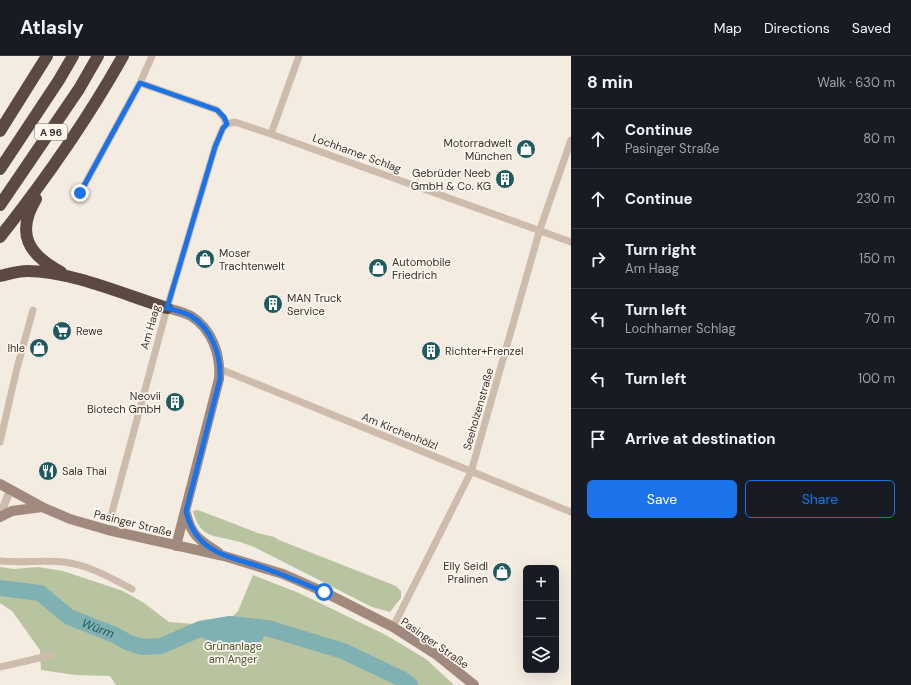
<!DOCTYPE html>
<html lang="en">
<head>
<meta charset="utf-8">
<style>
	body { margin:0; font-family:"DM Sans",sans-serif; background:#20242c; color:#f1f3f6 }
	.controls { position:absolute; right:12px; bottom:12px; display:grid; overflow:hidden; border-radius:6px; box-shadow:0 4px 16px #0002 }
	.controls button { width:36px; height:36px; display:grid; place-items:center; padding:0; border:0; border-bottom:1px solid #363941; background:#171b24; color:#f1f3f6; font:20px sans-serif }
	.stop { position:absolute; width:12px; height:12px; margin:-9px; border:3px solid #1a73e8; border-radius:50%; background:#fff }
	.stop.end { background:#1a73e8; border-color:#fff; box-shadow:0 1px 4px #0008 }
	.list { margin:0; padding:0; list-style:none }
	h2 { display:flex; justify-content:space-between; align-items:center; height:52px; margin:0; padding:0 16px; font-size:17px }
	h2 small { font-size:13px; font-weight:400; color:#9ea1a6 }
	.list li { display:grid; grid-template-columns:26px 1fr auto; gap:12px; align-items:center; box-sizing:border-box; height:60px; padding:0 16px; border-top:1px solid #363941 }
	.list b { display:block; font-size:15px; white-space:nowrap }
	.list p { margin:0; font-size:13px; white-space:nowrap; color:#9ea1a6 }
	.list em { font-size:13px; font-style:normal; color:#9ea1a6 }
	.actions { display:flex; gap:8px; padding:12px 16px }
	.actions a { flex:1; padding:9px 0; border:1px solid #1a73e8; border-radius:6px; text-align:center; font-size:14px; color:#1a73e8 }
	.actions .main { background:#1a73e8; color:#fff }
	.icon { flex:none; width:22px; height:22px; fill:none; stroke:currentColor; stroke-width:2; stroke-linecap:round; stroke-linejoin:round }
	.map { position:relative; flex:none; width:571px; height:629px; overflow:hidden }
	header { display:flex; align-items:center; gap:24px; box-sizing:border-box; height:56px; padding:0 20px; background:#171b24; border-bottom:1px solid #363941 }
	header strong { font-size:19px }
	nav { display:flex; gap:22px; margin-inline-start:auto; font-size:14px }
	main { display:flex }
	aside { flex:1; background:#171b24 }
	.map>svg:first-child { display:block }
	.green { fill:#b8c4a0 }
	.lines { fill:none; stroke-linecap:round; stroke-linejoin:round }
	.river { stroke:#7fb0b2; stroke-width:16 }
	.minor { stroke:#cdbbac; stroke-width:7 }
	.tertiary { stroke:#cdbbac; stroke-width:8 }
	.secondary { stroke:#a18a7d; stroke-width:10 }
	.motorway { stroke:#5c4a42; stroke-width:12 }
	.route { stroke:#1a73e8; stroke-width:5 }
	.labels { text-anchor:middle; stroke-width:3.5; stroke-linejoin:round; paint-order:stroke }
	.shield { fill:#fbf5ee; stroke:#756b66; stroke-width:1 }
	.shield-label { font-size:10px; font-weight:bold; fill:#3b302b }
	.poi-label { font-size:11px; fill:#3b302b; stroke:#fbf5ee; text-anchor:start }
	.street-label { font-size:11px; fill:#3b302b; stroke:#fbf5ee }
	.park-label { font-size:11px; fill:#4a5a2e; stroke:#fbf5ee }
	.water-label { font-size:12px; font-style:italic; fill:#1f5a5e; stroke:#fbf5ee }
</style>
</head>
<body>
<header>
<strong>Atlasly</strong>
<nav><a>Map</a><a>Directions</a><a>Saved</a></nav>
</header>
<main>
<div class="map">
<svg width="571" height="629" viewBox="0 0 571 629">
	<rect width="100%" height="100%" fill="#f4ebe1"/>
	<path class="green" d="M198 454 258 477 274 481 279 484 396 530 401 535V542L390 556 372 551 254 491C248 489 242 486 236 485 213 479 200 482 193 455Z
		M0 511 14 513 38 511 63 515 123 535 144 547 169 566 194 568 230 563 238 555 253 519 299 537 386 579 426 603 454 629H116L110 620 75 619 41 614 40 594 12 555 0 547Z"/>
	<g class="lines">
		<g class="river">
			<path id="s1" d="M0 532 40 537 69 561 115 579 129 587 143 591 161 590 200 573 230 568 267 572 343 595 402 623 410 629"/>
			<path d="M206 575 224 580 256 579"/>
		</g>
		<path class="minor" d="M140 27 217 54 223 61 227 68
			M227 68 235 66 271 78 571 186
			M271 78 299 0
			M80 137 140 27 152 0
			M220 313 571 456
			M0 386 17 312 33 254
			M111 460 167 252 215 91 223 72 227 68
			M0 505C21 507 43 504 64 506 89 509 111 522 132 533
			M393 571 471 416 540 173 571 84
			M0 611 52 599"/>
		<path class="tertiary" d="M0 460 10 434"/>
		<path class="secondary" d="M167 252C174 254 184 256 191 260 212 273 221 299 219 323L176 490
			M0 428 42 451 70 463 108 474 224 500 283 518 324 536 393 571 437 599 474 629
			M186 457C191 480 200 484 219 497
			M0 461 12 455 42 451"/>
		<path class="motorway" d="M0 75 47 0
			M0 113 59 24 73 0
			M36 143C15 178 29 199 61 216
			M0 149 79 33 98 0
			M0 181C45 124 87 64 123 0
			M0 220C9 218 18 215 27 215 71 215 125 239 167 252"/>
	</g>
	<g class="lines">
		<path class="route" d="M80 137 140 27 217 54 224 61 227 68 223 72 215 91 167 252C174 254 184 256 191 260 212 273 221 299 220 323L186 455C196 499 231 500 267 513 286 520 305 528 324 536"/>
	</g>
	<defs>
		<symbol id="shop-disc" viewBox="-11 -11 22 22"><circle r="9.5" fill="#1f5a5e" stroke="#fbf5ee"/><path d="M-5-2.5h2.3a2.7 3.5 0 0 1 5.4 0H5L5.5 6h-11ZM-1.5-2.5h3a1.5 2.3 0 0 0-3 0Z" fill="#fff"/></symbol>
		<symbol id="building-disc" viewBox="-11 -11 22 22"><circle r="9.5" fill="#1f5a5e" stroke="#fbf5ee"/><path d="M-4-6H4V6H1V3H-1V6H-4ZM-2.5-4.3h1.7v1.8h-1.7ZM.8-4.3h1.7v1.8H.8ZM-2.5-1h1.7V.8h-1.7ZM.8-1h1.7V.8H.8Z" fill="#fff"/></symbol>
		<symbol id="supermarket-disc" viewBox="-11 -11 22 22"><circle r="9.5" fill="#1f5a5e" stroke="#fbf5ee"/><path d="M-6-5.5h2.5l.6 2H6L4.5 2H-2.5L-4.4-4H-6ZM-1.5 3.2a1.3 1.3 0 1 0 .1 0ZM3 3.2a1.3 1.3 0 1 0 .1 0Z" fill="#fff"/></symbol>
		<symbol id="restaurant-disc" viewBox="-11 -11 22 22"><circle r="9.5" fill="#1f5a5e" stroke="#fbf5ee"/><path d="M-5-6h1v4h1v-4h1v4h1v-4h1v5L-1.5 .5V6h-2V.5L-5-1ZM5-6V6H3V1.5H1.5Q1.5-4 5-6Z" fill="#fff"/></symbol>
	</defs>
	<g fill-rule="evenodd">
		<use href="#shop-disc" x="515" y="82" width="22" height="22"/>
		<use href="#building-disc" x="494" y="112" width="22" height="22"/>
		<use href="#shop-disc" x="194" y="192" width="22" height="22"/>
		<use href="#shop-disc" x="367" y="201" width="22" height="22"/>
		<use href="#building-disc" x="262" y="237" width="22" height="22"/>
		<use href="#supermarket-disc" x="51" y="264" width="22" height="22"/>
		<use href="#shop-disc" x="28" y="281" width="22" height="22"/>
		<use href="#building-disc" x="420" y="284" width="22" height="22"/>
		<use href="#building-disc" x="164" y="335" width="22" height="22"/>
		<use href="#restaurant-disc" x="37" y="404" width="22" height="22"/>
		<use href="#shop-disc" x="491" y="505" width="22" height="22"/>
	</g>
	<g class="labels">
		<rect class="shield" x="35" y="68" width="32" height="16" rx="3"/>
		<g class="shield-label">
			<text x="51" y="80">A 96</text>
		</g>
		<g class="poi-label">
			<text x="512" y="91" text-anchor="end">Motorradwelt<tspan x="512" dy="13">München</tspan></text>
			<text x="491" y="121" text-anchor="end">Gebrüder Neeb<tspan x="491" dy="13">GmbH &amp; Co. KG</tspan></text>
			<text x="219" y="201">Moser<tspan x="219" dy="13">Trachtenwelt</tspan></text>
			<text x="392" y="210">Automobile<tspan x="392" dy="13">Friedrich</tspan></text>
			<text x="287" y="246">MAN Truck<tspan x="287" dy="13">Service</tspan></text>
			<text x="76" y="279">Rewe</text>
			<text x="25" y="296" text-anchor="end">Ihle</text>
			<text x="445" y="299">Richter+Frenzel</text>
			<text x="161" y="344" text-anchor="end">Neovii<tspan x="161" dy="13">Biotech GmbH</tspan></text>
			<text x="62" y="419">Sala Thai</text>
			<text x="488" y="514" text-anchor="end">Elly Seidl<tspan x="488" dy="13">Pralinen</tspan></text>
		</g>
		<g class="street-label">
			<text transform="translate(357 97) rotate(20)" y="4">Lochhamer Schlag</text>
			<text transform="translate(150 271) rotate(-74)" y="4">Am Haag</text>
			<text transform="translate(478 353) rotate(-74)" y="4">Seeholzenstraße</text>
			<text transform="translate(400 375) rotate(22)" y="4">Am Kirchenhölzl</text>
			<text transform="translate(133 467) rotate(14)" y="4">Pasinger Straße</text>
			<text transform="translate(435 587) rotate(35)" y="4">Pasinger Straße</text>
		</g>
		<g class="park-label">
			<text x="233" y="594">Grünanlage<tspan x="233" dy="13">am Anger</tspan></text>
		</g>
		<g class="water-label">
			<text dy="4" stroke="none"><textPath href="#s1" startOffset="109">Würm</textPath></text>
		</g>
	</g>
</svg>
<div class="controls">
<button>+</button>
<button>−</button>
<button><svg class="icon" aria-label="layers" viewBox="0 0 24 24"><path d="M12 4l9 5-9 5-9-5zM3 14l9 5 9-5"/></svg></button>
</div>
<div class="stop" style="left:324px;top:536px"></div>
<div class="stop end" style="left:80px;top:137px"></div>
</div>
<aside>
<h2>8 min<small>Walk · 630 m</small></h2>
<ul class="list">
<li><svg class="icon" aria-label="ahead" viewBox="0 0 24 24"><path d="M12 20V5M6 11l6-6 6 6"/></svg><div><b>Continue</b><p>Pasinger Straße</p></div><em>80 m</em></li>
<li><svg class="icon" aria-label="ahead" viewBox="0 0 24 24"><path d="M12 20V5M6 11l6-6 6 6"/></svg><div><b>Continue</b></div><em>230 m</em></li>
<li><svg class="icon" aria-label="right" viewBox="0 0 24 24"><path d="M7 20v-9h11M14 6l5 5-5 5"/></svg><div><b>Turn right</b><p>Am Haag</p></div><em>150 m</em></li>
<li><svg class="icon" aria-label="left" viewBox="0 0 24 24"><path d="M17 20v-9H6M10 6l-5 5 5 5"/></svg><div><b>Turn left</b><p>Lochhamer Schlag</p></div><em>70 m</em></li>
<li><svg class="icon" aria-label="left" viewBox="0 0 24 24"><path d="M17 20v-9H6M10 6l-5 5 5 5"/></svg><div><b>Turn left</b></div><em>100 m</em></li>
<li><svg class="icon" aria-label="arrive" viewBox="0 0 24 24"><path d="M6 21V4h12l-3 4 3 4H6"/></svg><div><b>Arrive at destination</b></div></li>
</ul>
<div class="actions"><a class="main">Save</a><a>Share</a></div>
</aside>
</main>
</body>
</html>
